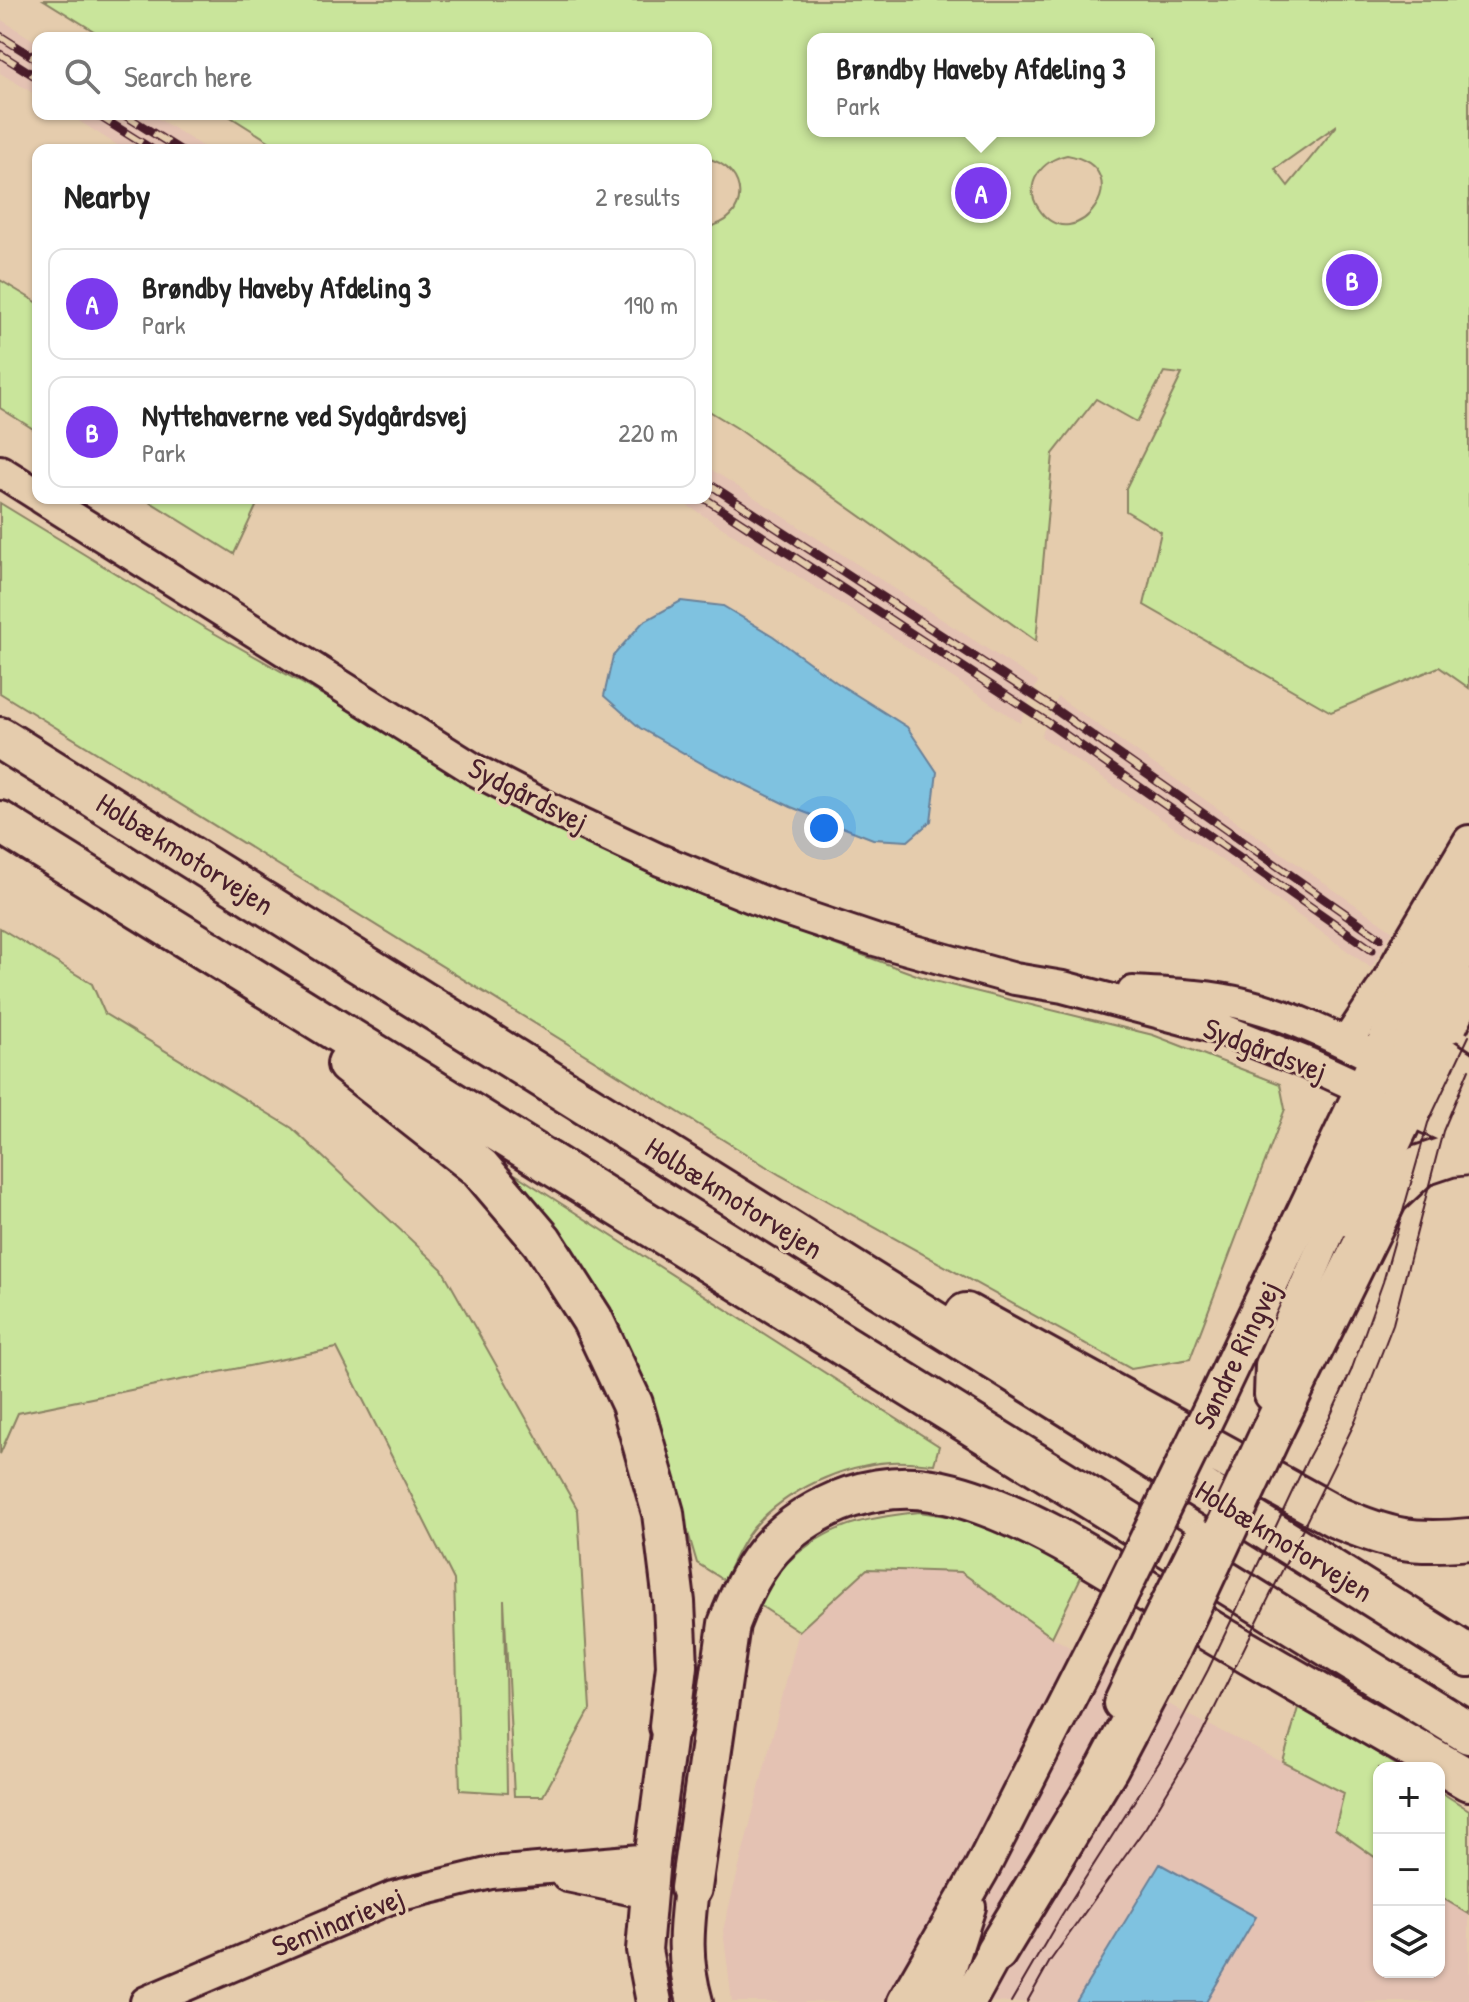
<!DOCTYPE html>
<html lang="en">
<head>
<meta charset="utf-8">
<style>
	body { margin:0; font-family:"Patrick Hand",sans-serif; background:#f6f6f6; color:#222 }
	.controls { position:absolute; right:24px; bottom:24px; display:grid; overflow:hidden; border-radius:16px; box-shadow:0 2px 6px #0004 }
	.controls button { width:72px; height:72px; display:grid; place-items:center; padding:0; border:0; border-bottom:2px solid #e0e0e0; background:#fff; color:#222; font:40px sans-serif }
	.you { position:absolute; left:824px; top:828px; width:28px; height:28px; margin:-20px; border:6px solid #fff; border-radius:50%; background:#1a73e8; box-shadow:0 0 0 12px #1a73e833 }
	.badge { display:grid; place-items:center; width:52px; height:52px; border-radius:50%; background:#7c3aed; color:#fff; font-size:26px; font-weight:700 }
	.pin { position:absolute; translate:-50% -50%; border:4px solid #fff; box-shadow:0 2px 8px #0006 }
	.popup { position:absolute; left:807px; top:33px; width:348px; height:104px; box-sizing:border-box; display:grid; place-content:center; border-radius:16px; background:#fff; filter:drop-shadow(0 2px 6px #0005); font-size:26px; white-space:nowrap; color:#767676 }
	.popup b { font-size:30px; color:#222 }
	.popup::after { content:''; position:absolute; left:50%; top:100%; margin-left:-16px; border:16px solid transparent; border-top-color:#fff }
	.list { margin:0; padding:0; list-style:none }
	h2 { display:flex; justify-content:space-between; align-items:center; height:104px; margin:0; padding:0 32px; font-size:34px }
	h2 small { font-size:26px; font-weight:400; color:#767676 }
	.list li { display:grid; grid-template-columns:52px 1fr auto; gap:24px; align-items:center; box-sizing:border-box; height:112px; margin:0 16px 16px; padding:0 16px; border:2px solid #e0e0e0; border-radius:16px }
	.list b { display:block; font-size:30px; white-space:nowrap }
	.list p { margin:0; font-size:26px; white-space:nowrap; color:#767676 }
	.list em { font-size:26px; font-style:normal; color:#767676 }
	.icon { flex:none; width:44px; height:44px; fill:none; stroke:currentColor; stroke-width:2; stroke-linecap:round; stroke-linejoin:round }
	.map { position:relative; flex:none; width:1469px; height:2002px; overflow:hidden }
	.search { position:absolute; background:#fff; box-shadow:0 2px 6px #0004; left:32px; top:32px; width:680px; height:88px; display:flex; align-items:center; gap:20px; box-sizing:border-box; padding:0 28px; border-radius:16px; color:#767676; font-size:30px }
	.panel { position:absolute; background:#fff; box-shadow:0 2px 6px #0004; left:32px; top:144px; width:680px; height:360px; border-radius:16px }
	.map>svg:first-child { display:block }
	.built { fill:#e4c2b3 }
	.green { fill:#c9e59b; stroke:#8a8263; stroke-width:2; fill-rule:evenodd }
	.water { fill:#7fc2e0; stroke:#6a8198; stroke-width:2 }
	.lines { fill:none; stroke-linecap:round; stroke-linejoin:round }
	.secondary-casing { stroke:#4a1f2b; stroke-width:36 }
	.primary-casing { stroke:#4a1f2b; stroke-width:40 }
	.highway-casing { stroke:#4a1f2b; stroke-width:46 }
	.secondary { stroke:#e5ccad; stroke-width:30 }
	.primary { stroke:#e5ccad; stroke-width:34 }
	.highway { stroke:#e5ccad; stroke-width:40 }
	.tram { stroke:#4a1f2b; stroke-width:2 }
	.rail-casing { stroke:#4a1f2b; stroke-width:9 }
	.rail { stroke:#e5ccad; stroke-width:6; stroke-dasharray:18; stroke-linecap:butt }
	.secondary-bridge-casing { stroke:#4a1f2b; stroke-width:36; stroke-linecap:butt }
	.primary-bridge-casing { stroke:#4a1f2b; stroke-width:40; stroke-linecap:butt }
	.highway-bridge-casing { stroke:#4a1f2b; stroke-width:46; stroke-linecap:butt }
	.secondary-bridge { stroke:#e5ccad; stroke-width:30 }
	.primary-bridge { stroke:#e5ccad; stroke-width:34 }
	.highway-bridge { stroke:#e5ccad; stroke-width:40 }
	.labels { text-anchor:middle; stroke-width:6; stroke-linejoin:round; paint-order:stroke }
	.street-label { font-size:30px; fill:#4a1f2b; stroke:#e5ccad }
</style>
</head>
<body>
<div class="map">
<svg width="1469" height="2002" viewBox="0 0 1469 2002">
	<rect width="100%" height="100%" fill="#e5ccad"/>
	<filter id="ink" filterUnits="userSpaceOnUse"><feTurbulence type="fractalNoise" baseFrequency=".0125" numOctaves="2"/><feDisplacementMap in="SourceGraphic" scale="16" xChannelSelector="R" yChannelSelector="G"/><feConvolveMatrix kernelMatrix="1 2 1 2 8 2 1 2 1" color-interpolation-filters="sRGB"/></filter>
	<g filter="url(#ink)">
		<path class="built" d="M0 19 38 43V96L0 73Z
			M68 114H151L208 150H125Z
			M706 466 1038 682 1020 723 886 633 676 498H706Z
			M1058 697 1393 931 1371 968 1227 864 1041 736Z
			M867 1569 961 1572 1052 1637 1181 1711 1344 1793 1335 1829 1379 1860V1972H1439V1896L1469 1914V2002H732L723 1930 799 1631Z"/>
		<path class="green" d="M44 0H1469V688L1439 667 1331 712 1144 605 1161 532 1126 511V488L1182 374 1164 372 1137 422 1096 399 1053 454 1036 641 737 428 706 409V227C750 222 751 168 706 158V150H283L226 114H706V38H105ZM1149 39V131H813V39ZM1336 126V127L1288 186 1275 169ZM1067 155C1144 169 1074 262 1039 209 1022 184 1042 160 1067 155Z
			M0 280 38 303V432L0 408Z
			M144 498H260L234 554Z
			M0 503 200 625 561 831 703 896 930 980 1153 1035 1280 1084 1285 1109 1190 1359 1131 1369 780 1175 0 693Z
			M0 928 92 984 105 1014 292 1128 442 1269 578 1510 590 1710 543 1796H514L504 1600 507 1793 460 1790 454 1580 337 1348 18 1413 0 1454Z
			M515 1174 939 1446 934 1464C920 1463 905 1461 890 1462 843 1465 786 1490 754 1527 741 1542 733 1562 724 1580L697 1563 652 1410Z
			M919 1512 961 1518 1007 1531 1082 1575 1052 1637 961 1572 867 1569 799 1631 758 1604C767 1591 776 1574 787 1563 828 1524 865 1518 919 1512Z
			M1299 1704 1401 1768H1379V1860L1335 1829 1344 1793 1283 1762Z
			M1439 1791 1469 1810V1914L1439 1896Z"/>
		<path class="water" d="M681 601 723 606 773 636 836 682 907 727 937 772 931 821 908 841 873 839 791 807 703 764 640 728 604 696 613 656 643 622Z
			M1160 1864 1256 1917 1206 2002H1076Z"/>
		<g class="lines">
			<defs>
				<path id="secondary" d="M0 471 38 495
					M42 498 475 770 553 810 660 860 771 905 875 940 1015 979 1063 987 1221 1029 1307 1063 1460 1133
					M1409 942 1469 841
					M1133 992C1170 994 1208 995 1244 1004 1298 1017 1349 1045 1399 1069
					M1346 1043 1388 980
					M1270 1395 1271 1365 1364 1152 1374 1117 1380 1076
					M567 1876 648 1893
					M146 2002 393 1897 491 1873 652 1859
					M936 2002 946 1982 970 1907"/>
				<path id="primary" d="M1427 956 1469 872
					M1355 1222 1421 1085
					M1216 1398 1408 994
					M1121 1703 1153 1635
					M691 1888C686 1930 683 1960 695 2002
					M654 2002 644 1950 652 1859 670 1726
					M905 2002 981 1870 1113 1610
					M968 2002 1008 1929"/>
				<path id="highway" d="M0 738 1469 1656
					M0 822 1469 1733
					M1447 970 1469 921
					M1436 1054 1469 1076
					M348 1064 480 1168 542 1241 592 1319 632 1404 663 1513 674 1602 677 1666 670 1726
					M1423 1081 1469 1106
					M1409 1110C1401 1068 1412 1047 1429 1010
					M966 1314 1336 1517C1388 1539 1412 1545 1469 1539
					M1271 1433 1387 1197 1420 1166 1450 1156 1469 1154
					M691 1888 729 1624C750 1569 772 1534 826 1507 858 1491 897 1484 932 1490 1024 1506 1132 1583 1212 1632 1297 1682 1383 1731 1469 1780
					M996 1952 1108 1767 1171 1647"/>
			</defs>
			<use href="#secondary" class="secondary-casing"/>
			<use href="#primary" class="primary-casing"/>
			<use href="#highway" class="highway-casing"/>
			<use href="#secondary" class="secondary"/>
			<use href="#primary" class="primary"/>
			<use href="#highway" class="highway"/>
			<path class="tram" d="M1011 2002 1061 1916 1160 1761 1208 1670 1309 1456 1329 1419 1351 1371 1383 1282 1428 1123 1469 1036
				M1027 2002 1050 1961 1146 1827 1202 1734 1355 1422 1393 1324 1443 1131 1469 1069"/>
			<defs>
				<path id="rail" d="M0 36 38 60
					M0 54 38 78
					M96 114 153 150
					M123 114 180 150
					M706 482 1053 708 1380 938
					M704 498 1047 722 1372 950"/>
			</defs>
			<use href="#rail" class="rail-casing"/>
			<use href="#rail" class="rail"/>
			<defs>
				<path id="secondary-bridge" d="M1388 980 1409 942"/>
				<path id="primary-bridge" d="M1408 994 1427 956
					M1450 1025 1469 986
					M1113 1610 1216 1398
					M1153 1635 1201 1538"/>
				<path id="highway-bridge" d="M1429 1010 1447 970
					M1171 1647 1271 1433"/>
			</defs>
			<use href="#secondary-bridge" class="secondary-bridge-casing"/>
			<use href="#primary-bridge" class="primary-bridge-casing"/>
			<use href="#highway-bridge" class="highway-bridge-casing"/>
			<use href="#secondary-bridge" class="secondary-bridge"/>
			<use href="#primary-bridge" class="primary-bridge"/>
			<use href="#highway-bridge" class="highway-bridge"/>
		</g>
	</g>
	<g class="labels">
		<g class="street-label">
			<text transform="translate(528 795) rotate(27)" y="10">Sydgårdsvej</text>
			<text transform="translate(185 854) rotate(32)" y="10">Holbækmotorvejen</text>
			<text transform="translate(1265 1050) rotate(21)" y="10">Sydgårdsvej</text>
			<text transform="translate(734 1198) rotate(32)" y="10">Holbækmotorvejen</text>
			<text transform="translate(1237 1355) rotate(-64)" y="10">Søndre Ringvej</text>
			<text transform="translate(1284 1541) rotate(32)" y="10">Holbækmotorvejen</text>
			<text transform="translate(338 1922) rotate(-22)" y="10">Seminarievej</text>
		</g>
	</g>
</svg>
<div class="controls">
<button>+</button>
<button>−</button>
<button><svg class="icon" aria-label="layers" viewBox="0 0 24 24"><path d="M12 4l9 5-9 5-9-5zM3 14l9 5 9-5"/></svg></button>
</div>
<div class="you"></div>
<div class="pin badge" style="left:981px;top:193px">A</div>
<div class="popup"><b>Brøndby Haveby Afdeling 3</b>Park</div>
<div class="pin badge" style="left:1352px;top:280px">B</div>
<div class="search"><svg class="icon" aria-label="search" viewBox="0 0 24 24"><circle cx="10" cy="10" r="6"/><path d="M15 15l6 6"/></svg>Search here</div>
<section class="panel">
<h2>Nearby<small>2 results</small></h2>
<ul class="list">
<li><span class="badge">A</span><div><b>Brøndby Haveby Afdeling 3</b><p>Park</p></div><em>190 m</em></li>
<li><span class="badge">B</span><div><b>Nyttehaverne ved Sydgårdsvej</b><p>Park</p></div><em>220 m</em></li>
</ul>
</section>
</div>
</body>
</html>
